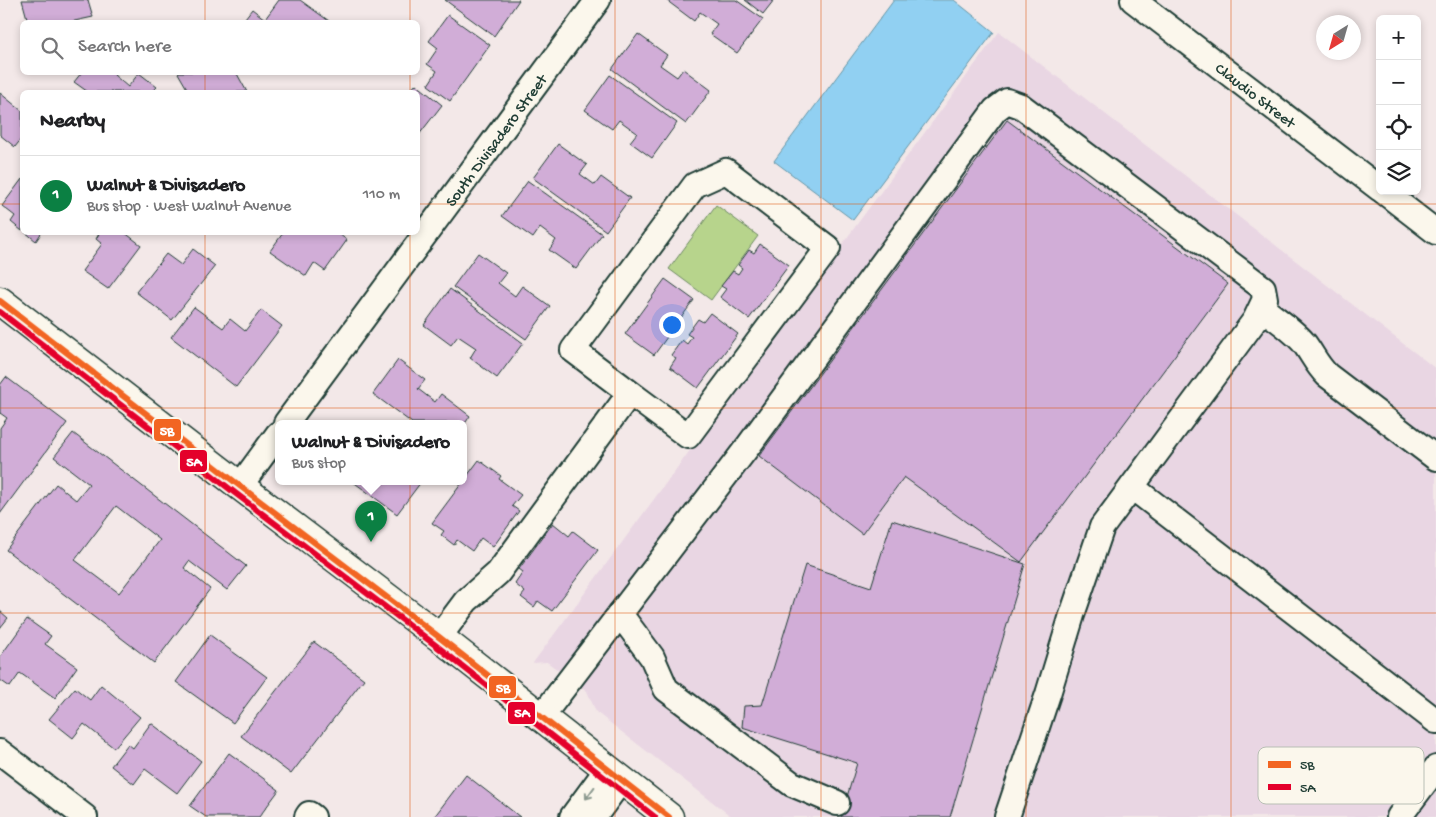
<!DOCTYPE html>
<html lang="en">
<head>
<meta charset="utf-8">
<style>
	body { margin:0; font-family:"Gochi Hand",sans-serif; background:#f6f6f6; color:#202124 }
	.controls { position:absolute; right:15px; top:15px; display:grid; overflow:hidden; border-radius:8px; box-shadow:0 2px 8px #0003 }
	.controls button { width:45px; height:45px; display:grid; place-items:center; padding:0; border:0; border-bottom:1px solid #e0e0e0; background:#fff; color:#202124; font:25px sans-serif }
	.compass { position:absolute; left:1316px; top:15px; width:45px; height:45px; border-radius:50%; background:#fff; box-shadow:0 2px 8px #0003; rotate:217deg }
	.you { position:absolute; left:671px; top:324px; width:18px; height:18px; margin:-12px; border:4px solid #fff; border-radius:50%; background:#1a73e8; box-shadow:0 0 0 8px #1a73e833 }
	.badge { display:grid; place-items:center; width:32px; height:32px; border-radius:50%; background:#0b8043; color:#fff; font-size:16px; font-weight:700 }
	.pin { position:absolute; translate:-50% -41px; filter:drop-shadow(0 1px 2px #0008) }
	.pin::after { content:''; position:absolute; top:26px; width:18px; height:15px; background:inherit; clip-path:polygon(0 0,100% 0,50% 100%) }
	.popup { position:absolute; left:275px; top:420px; width:192px; height:65px; box-sizing:border-box; display:grid; place-content:center; border-radius:8px; background:#fff; filter:drop-shadow(0 1px 4px #0005); font-size:16px; white-space:nowrap; color:#757577 }
	.popup b { font-size:19px; color:#202124 }
	.popup::after { content:''; position:absolute; left:50%; top:100%; margin-left:-10px; border:10px solid transparent; border-top-color:#fff }
	.list { margin:0; padding:0; list-style:none }
	h2 { display:flex; justify-content:space-between; align-items:center; height:65px; margin:0; padding:0 20px; font-size:21px }
	h2 small { font-size:16px; font-weight:400; color:#757577 }
	.list li { display:grid; grid-template-columns:32px 1fr auto; gap:15px; align-items:center; box-sizing:border-box; height:80px; padding:0 20px; border-top:1px solid #e0e0e0 }
	.list b { display:block; font-size:19px; white-space:nowrap }
	.list p { margin:0; font-size:16px; white-space:nowrap; color:#757577 }
	.list em { font-size:16px; font-style:normal; color:#757577 }
	.icon { flex:none; width:28px; height:28px; fill:none; stroke:currentColor; stroke-width:2; stroke-linecap:round; stroke-linejoin:round }
	.map { position:relative; flex:none; width:1436px; height:817px; overflow:hidden }
	.search { position:absolute; background:#fff; box-shadow:0 2px 8px #0003; left:20px; top:20px; width:400px; height:55px; display:flex; align-items:center; gap:12px; box-sizing:border-box; padding:0 18px; border-radius:8px; color:#757577; font-size:19px }
	.panel { position:absolute; background:#fff; box-shadow:0 2px 8px #0003; left:20px; top:90px; width:400px; height:145px; border-radius:8px }
	.map>svg:first-child { display:block }
	.built { fill:#e9d6e3 }
	.green { fill:#b7d48c; stroke:#6b8860 }
	.water { fill:#91d0f2; stroke:#6395a6 }
	.building { fill:#d1add7; stroke:#1f3d34; fill-rule:evenodd }
	.lines { fill:none; stroke-linecap:round; stroke-linejoin:round }
	.minor-casing { stroke:#1f3d34; stroke-width:28 }
	.major-casing { stroke:#1f3d34; stroke-width:31 }
	.minor { stroke:#fbf7ec; stroke-width:24 }
	.major { stroke:#fbf7ec; stroke-width:28 }
	.bus-1-casing { stroke:#fbf7ec; stroke-width:10 }
	.bus-2-casing { stroke:#fbf7ec; stroke-width:10 }
	.bus-1 { stroke:#f26522; stroke-width:6 }
	.bus-2 { stroke:#e4002b; stroke-width:6 }
	.oneway { stroke:#8d9a90 }
	.grid { fill:none; stroke:#de580e; stroke-width:1; stroke-opacity:0.55 }
	.labels { text-anchor:middle; stroke-width:4; stroke-linejoin:round; paint-order:stroke }
	.street-label { font-size:16px; fill:#1f3d34; stroke:#fbf7ec }
	.key { fill:#fbf7ec; stroke:#b9bfb5; stroke-width:1 }
	.key-label { font-size:14px; fill:#1f3d34 }
	.line-badge { stroke:#fbf7ec; stroke-width:2 }
	.badge-label { font-size:14px; text-anchor:middle; font-weight:bold; fill:#fff }
</style>
</head>
<body>
<div class="map">
<svg width="1436" height="817" viewBox="0 0 1436 817">
	<rect width="100%" height="100%" fill="#f3e8e8"/>
	<filter id="ink" filterUnits="userSpaceOnUse"><feTurbulence type="fractalNoise" baseFrequency=".02" numOctaves="2"/><feDisplacementMap in="SourceGraphic" scale="10" xChannelSelector="R" yChannelSelector="G"/><feConvolveMatrix kernelMatrix="1 2 1 2 8 2 1 2 1" color-interpolation-filters="sRGB"/></filter>
	<g filter="url(#ink)">
		<path class="built" d="M999 32 1436 369V817H732L596 712 587 691 547 662 533 663Z"/>
		<path class="green" d="M716 205 758 236 711 300 669 269Z"/>
		<path class="water" d="M894 0H954L994 32 853 220 774 161Z"/>
		<path class="building" d="M22 0H88L93 17 70 22H28Z
			M279 0H300L329 21 328 22H242L252 9 265 19Z
			M445 0H519L494 36Z
			M666 0H736L763 19 737 53 710 34 717 24 700 12 694 21Z
			M745 0H774L763 14Z
			M448 15 490 45 450 101 428 85 437 71 427 64 438 48 429 41Z
			M638 34 667 55 660 65 677 77 683 69 711 90 686 124 612 69Z
			M82 72H116L114 75 128 87 139 73 157 87 152 92H88L74 82Z
			M179 72H236L247 92H189L178 73Z
			M610 75 677 123 652 158 630 142 637 133 619 120 612 129 585 110Z
			M416 84 442 105 418 136V92H409Z
			M0 93 22 111V138L15 147 0 135Z
			M1007 120 1228 284 1021 562 904 477 862 534 759 456Z
			M558 144 587 165 580 174 595 185 601 177 630 198 606 231 533 178Z
			M22 179V231L11 222 15 216 2 206Z
			M528 181 602 234 576 269 549 250 556 240 540 228 533 238 502 216Z
			M25 232H42L36 241Z
			M100 232H124L141 245 108 289 82 271 102 244 96 239Z
			M282 232H336L347 240 325 271 314 263 306 276 270 251 283 233Z
			M760 244 789 265 749 319 720 297 726 289 721 286 733 271 738 274 742 268 738 265 749 250 754 253Z
			M193 249 215 266 172 320 136 292 166 254 181 265Z
			M478 253 506 273 498 283 515 296 522 286 550 306 526 339 453 287Z
			M665 279 694 300 654 355 625 334Z
			M450 289 523 343 497 378 470 358 476 348 458 336 451 345 424 325Z
			M194 307 223 328 230 319 245 331 261 310 282 326 236 387 171 337Z
			M710 313 738 334 698 388 670 367 676 358 671 355 682 340 687 344 692 337 687 334 698 319 703 322Z
			M398 360 425 380 418 389 435 402 441 394 470 416 464 425V423H412L373 394Z
			M6 377 67 423 0 514V428L7 418 0 413V385Z
			M73 433 246 566 227 590 189 561 184 568 210 589 154 663 6 550 56 484 76 500 89 484 54 457ZM116 506 160 540 119 593 75 560Z
			M479 460 501 476 499 479 521 495 512 506 519 511 493 547 481 538 472 551 457 540 454 545 441 535 444 531 432 523Z
			M352 481H420L421 482 397 514Z
			M892 520 1025 564 950 817H841L857 763 742 727 744 706 762 705 805 565 871 587Z
			M553 523 569 536 573 531 598 550 552 611 538 601 534 607 521 597 525 592 515 584 523 572 519 569Z
			M0 611 8 618 0 628Z
			M27 619 51 636 45 644 77 667 55 698 20 673 10 687 0 680V657Z
			M210 635 267 677 233 723 176 682Z
			M314 642 364 679 291 774 241 736Z
			M101 685 140 717 114 748 84 724 73 738 49 719 75 688 90 700Z
			M151 723 201 761 177 793 145 769 134 784 111 766 128 744 133 748Z
			M229 753 279 790 259 817H206L190 806Z
			M466 775 520 817H434Z"/>
		<g class="lines">
			<defs>
				<g id="minor">
					<path id="s1" d="M1133 0 1380 189"/>
					<path d="M1383 191 1436 232"/>
					<path d="M1262 308C1276 319 1292 329 1304 343 1313 355 1316 364 1327 375L1436 458"/>
					<path id="s2" d="M286 423 598 0"/>
					<path d="M240 486 278 434"/>
					<path d="M1132 487 1436 721"/>
					<path d="M620 614 652 657 666 689 792 784 837 803"/>
					<path d="M439 637 466 601 498 573 630 393 573 350 695 185 726 171 828 248 688 436 630 393"/>
					<path d="M542 716 749 445 995 110 1007 101 1021 106 1263 288 1265 299 1255 320 1102 527 1072 615 1048 694 1007 817"/>
					<path d="M0 752 85 817"/>
					<path d="M307 817 309 814 313 817"/>
					<path d="M572 817 608 768"/>
					<path d="M594 817 622 779"/>
					<path d="M1399 817 1436 768"/>
				</g>
				<path id="major" d="M0 301 240 486 439 637 669 817"/>
			</defs>
			<use href="#minor" class="minor-casing"/>
			<use href="#major" class="major-casing"/>
			<use href="#minor" class="minor"/>
			<use href="#major" class="major"/>
			<defs>
				<path id="bus-1" d="M0 301 240 486 439 637 669 817"/>
				<path id="bus-2" d="M0 312 235 493 434 644 655 817"/>
			</defs>
			<use href="#bus-1" class="bus-1-casing"/>
			<use href="#bus-2" class="bus-2-casing"/>
			<use href="#bus-1" class="bus-1"/>
			<use href="#bus-2" class="bus-2"/>
		</g>
		<defs><path id="oneway-shaft" d="M-6 0H5M1.5-3L5.5 0L1.5 3" fill="none" stroke-width="1.6" stroke-linecap="round" stroke-linejoin="round" transform="scale(1.25)"/></defs>
		<use class="oneway" href="#oneway-shaft" transform="translate(590 793) rotate(126)"/>
	</g>
	<path class="grid" d="M205 0V22M410 0V22M615 0V817M821 0V817M1026 0V817M1231 0V817M205 72V92M410 72V92M0 204H22M418 204H1436M205 232V817M410 232V817M0 408H1436M0 613H1436"/>
	<g class="labels">
		<g class="street-label">
			<text dy="6" stroke="none"><textPath href="#s1" startOffset="155">Claudio Street</textPath></text>
			<text dy="6" stroke="none"><textPath href="#s2" startOffset="352">South Divisadero Street</textPath></text>
		</g>
	</g>
	<rect x="1258" y="747" width="166" height="57" rx="8" class="key"/>
	<rect x="1268" y="761" width="23" height="7" fill="#f26522"/>
	<rect x="1268" y="784" width="23" height="6" fill="#e4002b"/>
	<g class="key-label">
		<text x="1300" y="769">5B</text>
		<text x="1300" y="792">5A</text>
	</g>
	<g class="line-badge">
		<rect x="153" y="418" width="29" height="24" rx="5" fill="#f26522"/>
		<rect x="179" y="449" width="29" height="24" rx="5" fill="#e4002b"/>
		<rect x="488" y="675" width="29" height="24" rx="5" fill="#f26522"/>
		<rect x="507" y="701" width="29" height="24" rx="5" fill="#e4002b"/>
	</g>
	<g class="badge-label">
		<text x="167" y="435">5B</text>
		<text x="194" y="466">5A</text>
		<text x="503" y="692">5B</text>
		<text x="522" y="717">5A</text>
	</g>
</svg>
<div class="controls">
<button>+</button>
<button>−</button>
<button><svg class="icon" aria-label="locate" viewBox="0 0 24 24"><circle cx="12" cy="12" r="6"/><path d="M12 2v4M12 18v4M2 12h4M18 12h4"/></svg></button>
<button><svg class="icon" aria-label="layers" viewBox="0 0 24 24"><path d="M12 4l9 5-9 5-9-5zM3 14l9 5 9-5"/></svg></button>
</div>
<svg class="compass" viewBox="-18 -18 36 36"><path d="M0-13l5 13h-10z" fill="#e53935"/><path d="M0 13l5-13h-10z" fill="#757577"/></svg>
<div class="you"></div>
<div class="pin badge" style="left:371px;top:542px">1</div>
<div class="popup"><b>Walnut &amp; Divisadero</b>Bus stop</div>
<div class="search"><svg class="icon" aria-label="search" viewBox="0 0 24 24"><circle cx="10" cy="10" r="6"/><path d="M15 15l6 6"/></svg>Search here</div>
<section class="panel">
<h2>Nearby<small></small></h2>
<ul class="list">
<li><span class="badge">1</span><div><b>Walnut &amp; Divisadero</b><p>Bus stop · West Walnut Avenue</p></div><em>110 m</em></li>
</ul>
</section>
</div>
</body>
</html>
